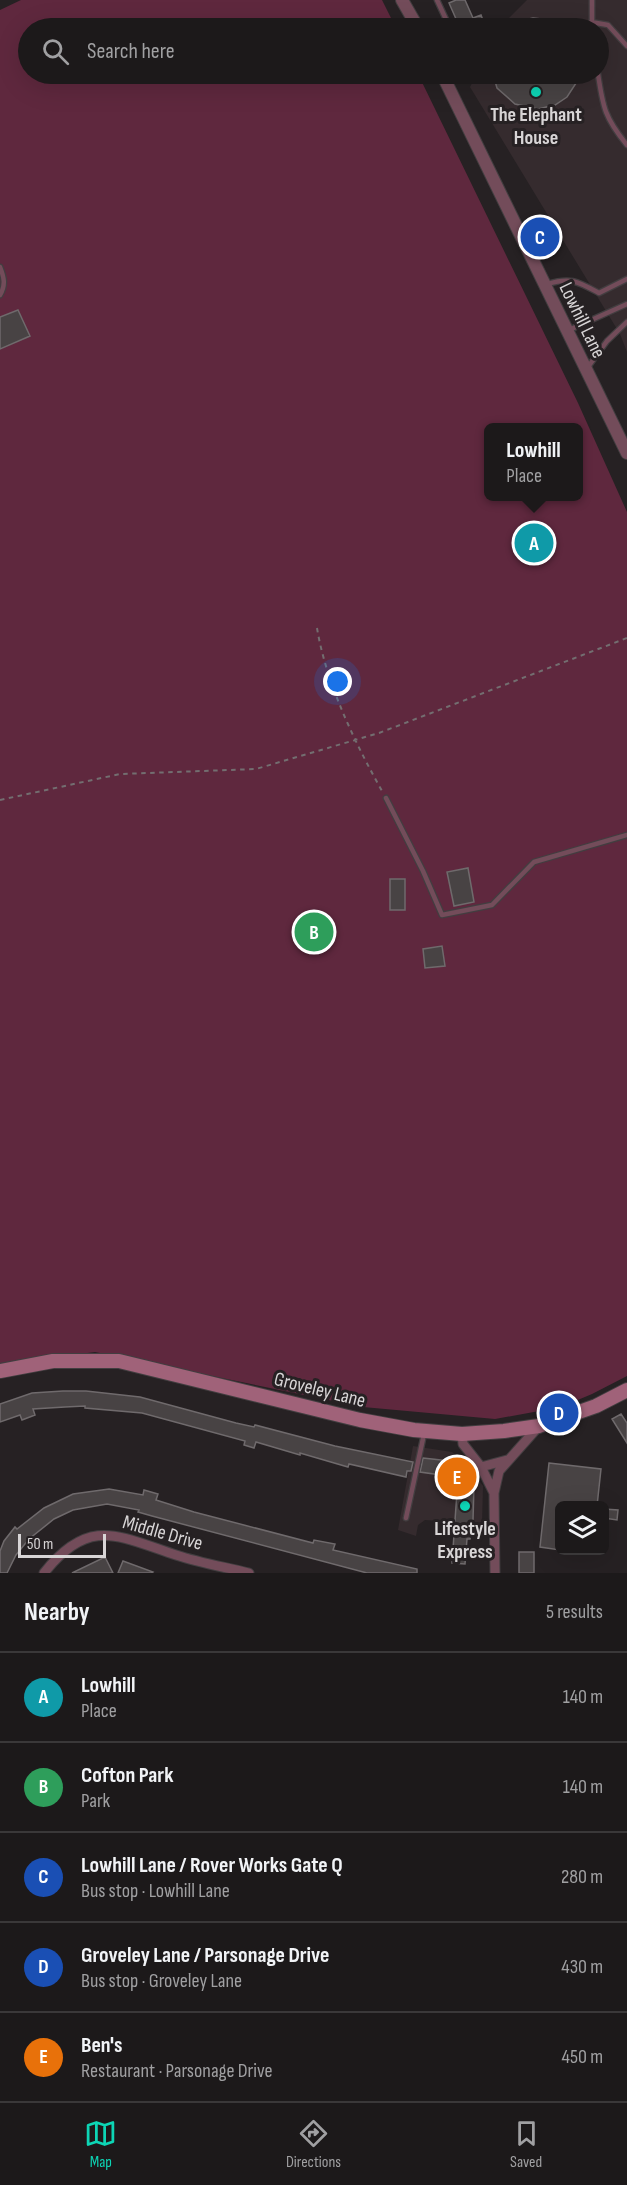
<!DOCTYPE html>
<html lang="en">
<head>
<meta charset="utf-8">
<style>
	body { margin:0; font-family:"Sofia Sans Condensed",sans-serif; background:#252223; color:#f1f3f6 }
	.controls { position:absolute; right:18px; bottom:18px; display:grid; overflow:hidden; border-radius:9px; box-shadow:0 6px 24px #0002 }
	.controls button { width:54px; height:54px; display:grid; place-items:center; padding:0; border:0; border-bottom:2px solid #3a3839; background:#1c191a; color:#f1f3f6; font:30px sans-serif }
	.scale { position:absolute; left:18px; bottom:15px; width:88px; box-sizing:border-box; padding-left:6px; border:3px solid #d8d5d6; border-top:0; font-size:16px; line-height:21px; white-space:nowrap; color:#d8d5d6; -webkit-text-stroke:4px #262123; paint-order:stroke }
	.you { position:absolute; left:338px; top:682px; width:21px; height:21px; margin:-15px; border:4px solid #fff; border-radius:50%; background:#1a73e8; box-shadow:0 0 0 9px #1a73e833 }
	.badge { display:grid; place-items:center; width:39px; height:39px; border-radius:50%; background:#0dd5b5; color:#fff; font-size:20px; font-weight:700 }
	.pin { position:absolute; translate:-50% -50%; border:3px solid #fff; box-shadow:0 2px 6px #0006 }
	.popup { position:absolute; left:484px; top:423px; width:99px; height:78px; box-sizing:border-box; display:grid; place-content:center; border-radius:9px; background:#1c191a; filter:drop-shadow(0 2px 4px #0005); font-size:20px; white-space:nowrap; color:#a0a0a2 }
	.popup b { font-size:22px; color:#f1f3f6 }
	.popup::after { content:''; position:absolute; left:50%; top:100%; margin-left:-12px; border:12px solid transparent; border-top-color:#1c191a }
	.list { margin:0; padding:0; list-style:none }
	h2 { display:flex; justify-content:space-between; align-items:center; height:78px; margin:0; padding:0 24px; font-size:26px }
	h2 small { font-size:20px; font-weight:400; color:#a0a0a2 }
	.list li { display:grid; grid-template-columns:39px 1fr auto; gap:18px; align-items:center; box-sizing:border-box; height:90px; padding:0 24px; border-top:2px solid #3a3839 }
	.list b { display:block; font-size:22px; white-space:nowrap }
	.list p { margin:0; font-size:20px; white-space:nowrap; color:#a0a0a2 }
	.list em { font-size:20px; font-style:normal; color:#a0a0a2 }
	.icon { flex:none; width:33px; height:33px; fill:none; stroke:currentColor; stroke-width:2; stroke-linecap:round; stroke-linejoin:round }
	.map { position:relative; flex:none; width:627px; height:1573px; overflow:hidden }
	.search { position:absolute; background:#1c191a; box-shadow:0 6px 24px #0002; left:18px; right:18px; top:18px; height:66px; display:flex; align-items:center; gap:15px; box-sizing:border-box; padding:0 21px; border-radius:33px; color:#a0a0a2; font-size:22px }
	.sheet { height:528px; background:#1c191a }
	nav { display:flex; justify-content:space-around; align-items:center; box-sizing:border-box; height:84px; border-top:2px solid #3a3839; background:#1c191a; font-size:16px; color:#a0a0a2 }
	nav a { display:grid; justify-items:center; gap:3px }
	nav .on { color:#0dd5b5 }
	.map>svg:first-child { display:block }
	.built { fill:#352b2e }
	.green { fill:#5f283e; fill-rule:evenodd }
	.building { fill:#484344; stroke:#6f6a6c; stroke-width:1.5 }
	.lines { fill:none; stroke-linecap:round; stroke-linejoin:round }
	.service-casing { stroke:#423e40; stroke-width:7 }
	.minor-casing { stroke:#423e40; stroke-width:11 }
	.tertiary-casing { stroke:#423e40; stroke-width:14 }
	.secondary-casing { stroke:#423e40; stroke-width:16 }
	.path { stroke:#736e70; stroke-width:2; stroke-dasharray:4.5 4.5; stroke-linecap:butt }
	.service { stroke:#734c5a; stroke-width:4.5 }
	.minor { stroke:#734c5a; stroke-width:9 }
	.tertiary { stroke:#734c5a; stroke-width:12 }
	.secondary { stroke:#a06279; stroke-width:14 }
	.poi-dot { fill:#0dd5b5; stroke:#262123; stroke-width:2 }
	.labels { text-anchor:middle; stroke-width:6; stroke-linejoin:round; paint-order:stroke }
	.poi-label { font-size:20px; font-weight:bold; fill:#d8d5d6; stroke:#262123 }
	.street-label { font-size:20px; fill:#d8d5d6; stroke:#262123 }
</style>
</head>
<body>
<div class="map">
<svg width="627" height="1573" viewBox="0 0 627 1573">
	<rect width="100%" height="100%" fill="#262123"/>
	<path class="built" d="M527 0H627V352L620 334 470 87 477 74H598V28H502L506 21Z
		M413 1446 452 1452 466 1463 483 1486 482 1524 425 1520 418 1525 416 1536 398 1530Z"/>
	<path class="green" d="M21 0H382L396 28H28V74H418L578 403 627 512V1376L592 1394 561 1407 495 1419 363 1407 95 1352 0 1365V10ZM489 428H579V496H489Z"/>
	<path class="building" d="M456 0H465L473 18 481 15 484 23 473 28H460L449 3Z
		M533 18 568 22V28H506V24Z
		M493 74H582L567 97 555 105 538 109 515 104 497 88Z
		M18 310 30 336 0 349V317Z
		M468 868 474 902 454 906 447 872Z
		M390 879H405V910H390Z
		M442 946 445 966 425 968 423 949Z
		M63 1391H86L140 1397 236 1423 254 1427 255 1425 335 1446 413 1462 411 1471H407L406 1477 349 1464 348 1467 300 1453V1455L256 1442 254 1448 244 1445 245 1441 142 1413 85 1408V1406L65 1407 33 1409 35 1415 22 1420 20 1415 0 1422V1404L32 1393Z
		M621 1414 627 1423V1443L612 1419Z
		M423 1458 450 1461 474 1485 473 1520 470 1539H467L465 1564 452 1563 457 1492 441 1475 420 1472Z
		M549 1463 601 1469 597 1506H560V1550L540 1547Z
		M109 1489 143 1495 144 1490 158 1494 156 1500 194 1512 313 1543 314 1540 335 1544 333 1550 417 1569V1573H367L152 1516 138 1512 139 1510 107 1504 73 1510 54 1519 29 1539 16 1555 7 1573H0V1551L4 1541 15 1527 17 1529 44 1508 73 1494Z
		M604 1509 618 1510 617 1520 604 1518Z
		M519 1552H534V1573H519Z
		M105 1557 113 1573H72Z
		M123 1561 153 1572 152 1573H118Z"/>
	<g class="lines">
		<defs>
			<path id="service" d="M437 0 450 28
				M591 22 608 25 627 46
				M592 28V0
				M598 74C603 108 605 118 627 145
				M0 267C4 277 6 285 0 295
				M547 284C571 277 577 281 599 293L627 279
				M569 330 627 304
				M588 367 607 341 627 322
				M386 798 423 871 442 915 492 905 534 862 627 835
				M406 1518 424 1434"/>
			<path id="minor" d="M462 1434 463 1444 481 1467 494 1493
				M481 1467 507 1460
				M44 1573C89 1516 118 1536 176 1555 200 1563 225 1567 249 1573
				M495 1573 494 1493 499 1471 539 1426"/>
			<path id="tertiary" d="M402 0 418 28
				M442 74 627 453"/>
			<path id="secondary" d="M0 1371 53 1361H119L360 1420 414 1430 462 1434 504 1431 539 1426 596 1406 627 1390"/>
		</defs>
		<use href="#service" class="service-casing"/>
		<use href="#minor" class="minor-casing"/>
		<use href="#tertiary" class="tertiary-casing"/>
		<use href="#secondary" class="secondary-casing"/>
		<path class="path" d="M317 628C326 683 355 743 382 791
			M0 800 120 774 256 769 379 733 627 638"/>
		<use href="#service" class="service"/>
		<use href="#minor" class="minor"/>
		<use href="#tertiary" class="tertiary"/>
		<use href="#secondary" class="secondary"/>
	</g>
	<g class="poi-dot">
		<circle cx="536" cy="92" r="6"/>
		<circle cx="465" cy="1506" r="6"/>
	</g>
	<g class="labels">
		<g class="poi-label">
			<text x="536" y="121">The Elephant<tspan x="536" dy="23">House</tspan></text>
			<text x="465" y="1535">Lifestyle<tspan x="465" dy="23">Express</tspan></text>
		</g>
		<g class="street-label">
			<text transform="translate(583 320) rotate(64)" y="7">Lowhill Lane</text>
			<text transform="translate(320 1389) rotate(14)" y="7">Groveley Lane</text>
			<text transform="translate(163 1532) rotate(16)" y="7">Middle Drive</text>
		</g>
	</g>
</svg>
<div class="controls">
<button><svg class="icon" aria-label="layers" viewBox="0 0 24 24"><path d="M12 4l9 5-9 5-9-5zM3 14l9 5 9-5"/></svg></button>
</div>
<div class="scale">50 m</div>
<div class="you"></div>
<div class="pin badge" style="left:534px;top:543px;background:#0f9aa8">A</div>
<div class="popup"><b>Lowhill</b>Place</div>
<div class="pin badge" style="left:314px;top:932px;background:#2e9e5b">B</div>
<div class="pin badge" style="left:540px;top:237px;background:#1a4fb4">C</div>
<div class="pin badge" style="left:559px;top:1413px;background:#1a4fb4">D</div>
<div class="pin badge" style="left:457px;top:1477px;background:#e8710a">E</div>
<div class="search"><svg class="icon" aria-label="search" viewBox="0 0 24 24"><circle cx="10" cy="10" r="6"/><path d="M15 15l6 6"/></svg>Search here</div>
</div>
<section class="sheet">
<h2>Nearby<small>5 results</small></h2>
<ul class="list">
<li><span class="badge" style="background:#0f9aa8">A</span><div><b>Lowhill</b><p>Place</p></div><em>140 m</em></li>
<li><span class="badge" style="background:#2e9e5b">B</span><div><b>Cofton Park</b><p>Park</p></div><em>140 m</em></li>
<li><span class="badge" style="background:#1a4fb4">C</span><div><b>Lowhill Lane / Rover Works Gate Q</b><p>Bus stop · Lowhill Lane</p></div><em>280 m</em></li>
<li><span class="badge" style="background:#1a4fb4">D</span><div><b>Groveley Lane / Parsonage Drive</b><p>Bus stop · Groveley Lane</p></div><em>430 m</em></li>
<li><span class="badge" style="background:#e8710a">E</span><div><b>Ben's</b><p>Restaurant · Parsonage Drive</p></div><em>450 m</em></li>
</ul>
</section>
<nav>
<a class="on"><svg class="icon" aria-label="map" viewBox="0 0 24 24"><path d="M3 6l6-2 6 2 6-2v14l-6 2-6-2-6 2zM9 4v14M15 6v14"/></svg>Map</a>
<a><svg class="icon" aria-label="directions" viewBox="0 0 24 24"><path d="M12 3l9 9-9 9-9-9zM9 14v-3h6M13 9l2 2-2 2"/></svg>Directions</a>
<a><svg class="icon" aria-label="saved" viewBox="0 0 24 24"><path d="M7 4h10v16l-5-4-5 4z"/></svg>Saved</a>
</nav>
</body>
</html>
